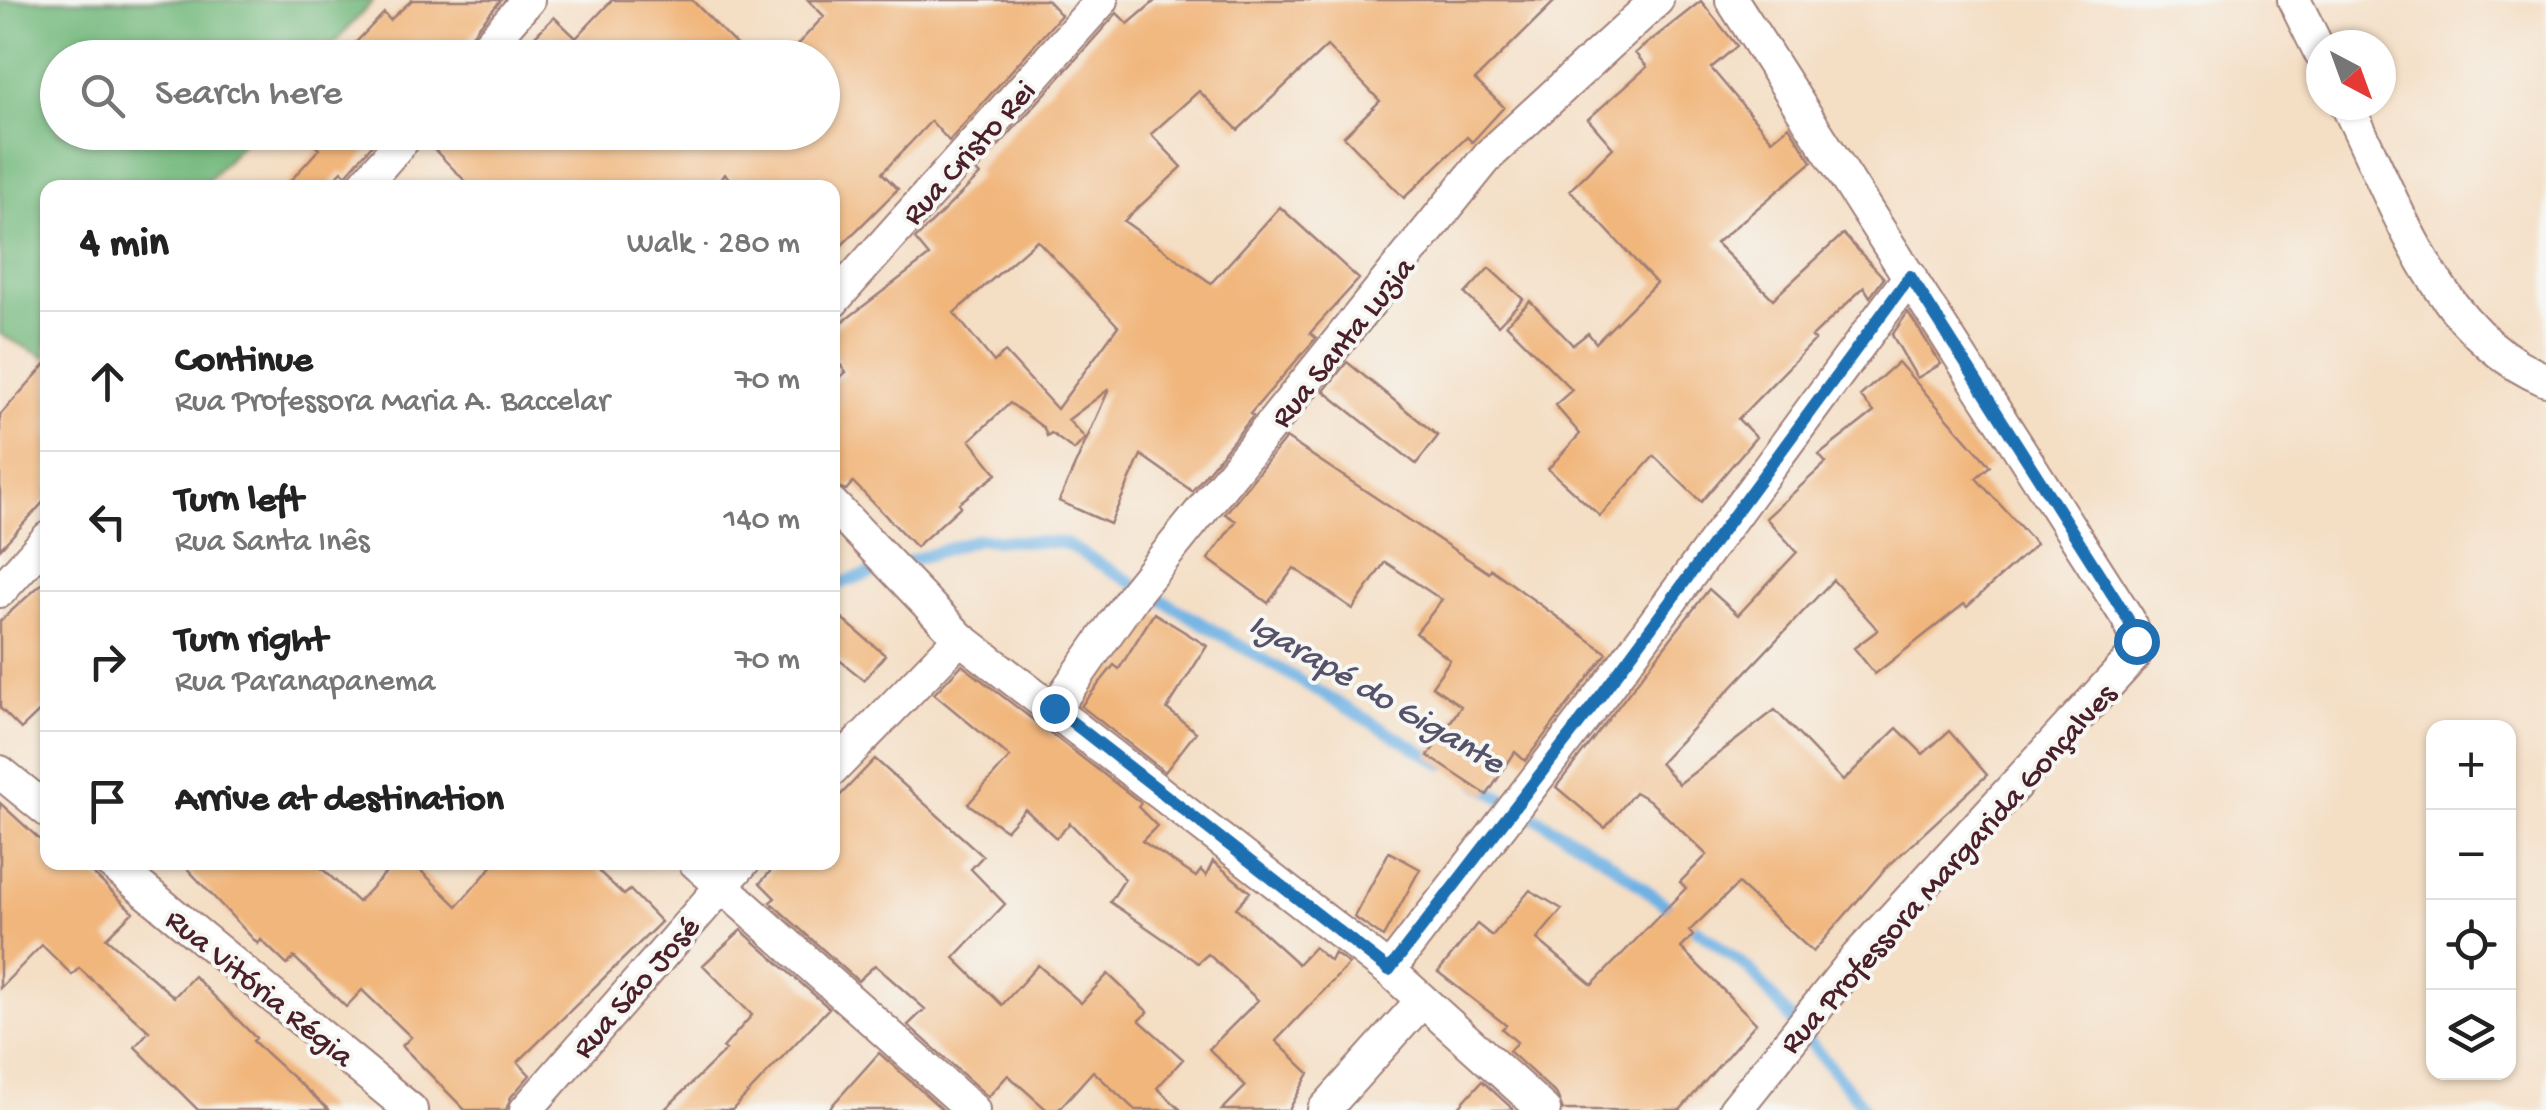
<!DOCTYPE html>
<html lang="en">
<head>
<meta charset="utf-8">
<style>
	body { margin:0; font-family:"Gochi Hand",sans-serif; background:#f2f2f2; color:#222 }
	.controls { position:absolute; right:30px; bottom:30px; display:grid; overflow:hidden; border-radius:20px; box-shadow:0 2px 8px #0004 }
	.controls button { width:90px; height:90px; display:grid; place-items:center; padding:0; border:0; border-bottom:2px solid #e0e0e0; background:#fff; color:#222; font:50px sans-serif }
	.compass { position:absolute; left:2306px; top:30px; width:90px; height:90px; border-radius:50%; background:#fff; box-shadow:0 2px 8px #0004; rotate:139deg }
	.stop { position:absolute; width:30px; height:30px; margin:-22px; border:8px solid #1f6fb2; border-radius:50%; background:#fff }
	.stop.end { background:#1f6fb2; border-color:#fff; box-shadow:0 2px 10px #0008 }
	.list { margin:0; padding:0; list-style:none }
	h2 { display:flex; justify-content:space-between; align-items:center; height:130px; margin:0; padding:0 40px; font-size:42px }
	h2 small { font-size:32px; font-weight:400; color:#767676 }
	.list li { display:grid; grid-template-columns:65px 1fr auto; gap:30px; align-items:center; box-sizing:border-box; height:140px; padding:0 40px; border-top:2px solid #e0e0e0 }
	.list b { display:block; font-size:38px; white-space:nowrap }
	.list p { margin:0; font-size:32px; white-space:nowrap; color:#767676 }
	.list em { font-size:32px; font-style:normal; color:#767676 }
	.icon { flex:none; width:55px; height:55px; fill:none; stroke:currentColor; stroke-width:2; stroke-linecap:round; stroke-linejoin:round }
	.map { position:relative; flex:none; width:2546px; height:1110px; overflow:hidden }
	.search { position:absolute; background:#fff; box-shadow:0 2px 8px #0004; left:40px; top:40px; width:800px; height:110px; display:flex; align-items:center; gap:25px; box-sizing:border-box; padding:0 35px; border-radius:55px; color:#767676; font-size:38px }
	.panel { position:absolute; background:#fff; box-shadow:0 2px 8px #0004; left:40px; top:180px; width:800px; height:690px; border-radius:20px }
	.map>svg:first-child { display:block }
	.forest { fill:#74b97e; stroke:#5f6c54; stroke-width:2.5 }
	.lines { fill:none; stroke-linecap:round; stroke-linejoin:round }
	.stream { stroke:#6eb1e3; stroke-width:12 }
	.building { fill:#f1b67b; fill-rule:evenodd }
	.minor-casing { stroke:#9f7e78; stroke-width:36 }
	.minor { stroke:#fff; stroke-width:32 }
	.route { stroke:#1f6fb2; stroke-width:12 }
	.labels { text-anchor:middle; stroke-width:8; stroke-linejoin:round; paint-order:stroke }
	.street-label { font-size:32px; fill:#4a1f2b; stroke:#f6f6f2 }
	.water-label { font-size:35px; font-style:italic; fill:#57526b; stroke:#f6f6f2 }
</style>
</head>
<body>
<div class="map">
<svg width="2546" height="1110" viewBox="0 0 2546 1110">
	<rect width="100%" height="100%" fill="#f6f6f2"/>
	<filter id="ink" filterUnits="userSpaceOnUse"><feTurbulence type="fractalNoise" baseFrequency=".01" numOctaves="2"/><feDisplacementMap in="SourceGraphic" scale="20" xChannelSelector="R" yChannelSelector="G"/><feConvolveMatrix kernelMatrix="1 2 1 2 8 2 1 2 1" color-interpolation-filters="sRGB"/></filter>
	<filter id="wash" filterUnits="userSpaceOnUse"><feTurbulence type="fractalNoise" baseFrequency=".0048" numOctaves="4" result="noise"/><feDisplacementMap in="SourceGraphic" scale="40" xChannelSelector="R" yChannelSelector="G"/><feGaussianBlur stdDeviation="2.25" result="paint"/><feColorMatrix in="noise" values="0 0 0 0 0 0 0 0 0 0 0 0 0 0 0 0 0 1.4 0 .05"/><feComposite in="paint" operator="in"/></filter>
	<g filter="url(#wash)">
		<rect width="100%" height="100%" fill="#f4dec4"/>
		<path class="forest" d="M0 0H374L321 57 58 58V132L252 133 202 187 48 188 46 358 0 334Z"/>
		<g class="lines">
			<path class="stream" d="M832 586 978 539 1064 543 1443 764
				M1478 784 1603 857 1750 970 1866 1110"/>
		</g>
		<g id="blocks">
			<path class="building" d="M412 0H501L452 58H341L384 13 390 20Z
				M612 0H692L749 58H513L554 17 576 38Z
				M808 0H1047L1061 15 949 141 931 121 882 173 898 189 832 255V188H738L725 174 712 188H472L427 142 430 132H822V58H785L824 16Z
				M1156 0H1556L1475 80 1504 107 1472 142 1467 137 1404 198 1344 136 1380 101 1327 46 1238 130 1199 91 1151 134 1182 167 1124 221 1211 283 1280 207 1359 279 1310 333 1316 338 1250 414 1253 416 1192 491 1141 455 1110 524 1059 501 1109 389 1068 420 1085 438 1074 450 1051 433 1047 436 1044 428 1010 403 970 440 997 474 959 503 961 506 916 547 853 482 846 490 832 485V384L846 372 832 354V330L929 256 915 239 980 175 976 171 1117 13 1128 24ZM1037 240 1118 326 1057 409 1005 352 994 362 954 313Z
				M1701 1 1737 46 1711 68 1772 140 1789 126 1812 162 1716 243 1773 299 1843 234 1884 278 1870 297 1864 287 1812 337 1815 340 1738 419 1756 437 1701 502 1654 456 1600 516 1548 469 1580 434 1555 405 1572 390 1506 324 1530 301 1573 345 1588 333 1596 343 1656 283 1570 190 1613 148 1588 119 1647 67 1635 53Z
				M300 132H383L346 175 342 171 326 188H284L319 149Z
				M1489 268 1523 299 1498 325 1465 294Z
				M1908 312 1941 364 1917 378 1892 335Z
				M48 362V497L0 549V415Z
				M1347 362 1438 436 1416 464 1324 391Z
				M1898 362 1990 466 1976 478 2036 544 1967 607 1964 604 1875 674 1854 648 1878 630 1833 580 1660 763 1679 784 1775 710 1843 781 1897 728 1923 754 1949 731 1987 775 1886 868 1813 952 1738 884 1689 931 1693 936 1681 948 1756 1023 1680 1110H1563L1557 1095 1509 1051 1517 1042 1502 1029 1506 1025 1438 972 1477 924 1492 936 1530 890 1562 909 1537 939 1592 985 1686 888 1680 882 1707 855 1649 800 1635 792 1605 828 1556 787 1709 589 1738 615 1797 552 1766 518 1826 463 1819 455 1874 412 1860 396Z
				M1286 438 1489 573 1491 569 1607 653 1525 761 1515 752 1487 795 1428 756 1461 706 1432 686 1450 660 1416 633 1442 600 1385 562 1353 609 1294 568 1268 603 1208 559 1236 521 1225 514Z
				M48 578V703L21 729 0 708V621Z
				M832 610 885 655 864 680 832 654Z
				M1154 613 1207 646 1167 709 1196 732 1165 772 1081 706 1114 665 1119 669Z
				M962 665 1141 803 1138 807 1157 826 1142 841 1196 877 1201 870 1206 876 1213 861 1250 892 1236 908 1298 964 1314 947 1330 961 1334 953 1349 964 1276 1041 1309 1073 1289 1110H1222L1246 1086 1209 1049 1258 1000 1208 954 1198 963 1110 902 1125 879 1070 823 1056 838 1025 809 1006 830 968 804 1010 757 934 694Z
				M875 759 983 856 971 869 1005 904 954 958 1002 1005 1038 965 1081 1003 1108 974 1148 1012 1139 1020 1183 1059 1157 1088 1181 1110H1135L1093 1071 1058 1110H1047L1008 1075 988 1097 908 1025 925 1009 875 965 858 981 770 902 775 898 760 883 779 862H832V804Z
				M0 803 48 847V862H81L133 912 106 938 174 997 194 976 256 1038 253 1041 329 1110H198L135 1047 149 1031 79 968 72 975 42 945 0 988Z
				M1389 852 1420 869 1383 937 1354 917Z
				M181 862H315L358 902 396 862H412L457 906 496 862H589L624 895 630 890 661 922 518 1062 530 1075 511 1097 506 1110H465L402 1046 411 1037 362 990 346 1007 294 957 287 965 261 940 258 944Z
				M741 930 829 1008 732 1110H664L726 1050 723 1048 752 1015 703 965Z
				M879 1053 943 1110H828Z
				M1482 1081 1514 1110H1456Z"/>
		</g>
	</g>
	<g filter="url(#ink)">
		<use href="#blocks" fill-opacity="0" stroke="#9f7e78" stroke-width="2.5"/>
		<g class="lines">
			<defs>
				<path id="minor" d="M1732 0 2128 619 2136 641 2133 657 1857 957 1735 1110
					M2294 0 2321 54
					M477 58 528 0
					M2347 105C2397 204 2436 334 2546 380
					M361 188 410 132
					M832 302 1102 0
					M832 504 960 638 1389 970 1544 1110
					M0 591 48 538
					M1054 709 1136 592 1488 156 1657 0
					M832 770 960 638
					M0 772 48 811
					M110 862 411 1110
					M695 862 973 1110
					M1389 970 1602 694 1910 276
					M526 1110 743 862
					M1324 1110 1422 1001"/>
			</defs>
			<use href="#minor" class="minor-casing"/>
			<use href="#minor" class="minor"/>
		</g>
	</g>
	<g class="lines" filter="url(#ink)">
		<path class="route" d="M1054 708 1389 970 1602 694 1910 276 2128 619 2136 641"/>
	</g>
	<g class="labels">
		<g class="street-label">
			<text transform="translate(967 151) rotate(-48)" y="11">Rua Cristo Rei</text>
			<text transform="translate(1341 341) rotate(-51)" y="11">Rua Santa Luzia</text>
			<text transform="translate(1946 867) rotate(-48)" y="11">Rua Professora Margarida Gonçalves</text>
			<text transform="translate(261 986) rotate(39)" y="11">Rua Vitória Régia</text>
			<text transform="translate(634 986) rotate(-49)" y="11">Rua São José</text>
		</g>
		<g class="water-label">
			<text transform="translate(1378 691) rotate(30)" y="12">Igarapé do Gigante</text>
		</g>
	</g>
</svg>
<div class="controls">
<button>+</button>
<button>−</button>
<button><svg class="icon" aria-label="locate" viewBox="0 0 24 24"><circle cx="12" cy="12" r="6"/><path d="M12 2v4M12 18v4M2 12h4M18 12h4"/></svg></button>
<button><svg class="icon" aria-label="layers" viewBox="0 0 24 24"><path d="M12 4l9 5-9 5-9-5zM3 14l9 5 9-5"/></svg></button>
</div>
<svg class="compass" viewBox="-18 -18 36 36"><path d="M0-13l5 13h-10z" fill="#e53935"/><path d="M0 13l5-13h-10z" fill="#767676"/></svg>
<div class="stop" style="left:2136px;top:641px"></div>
<div class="stop end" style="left:1054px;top:708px"></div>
<div class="search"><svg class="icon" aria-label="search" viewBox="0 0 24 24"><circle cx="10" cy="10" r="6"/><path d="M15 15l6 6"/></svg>Search here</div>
<section class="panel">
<h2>4 min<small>Walk · 280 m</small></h2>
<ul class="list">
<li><svg class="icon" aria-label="ahead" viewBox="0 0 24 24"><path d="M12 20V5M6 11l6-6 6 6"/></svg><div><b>Continue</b><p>Rua Professora Maria A. Baccelar</p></div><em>70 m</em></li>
<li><svg class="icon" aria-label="left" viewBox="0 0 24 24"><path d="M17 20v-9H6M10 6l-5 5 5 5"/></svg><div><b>Turn left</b><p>Rua Santa Inês</p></div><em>140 m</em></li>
<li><svg class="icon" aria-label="right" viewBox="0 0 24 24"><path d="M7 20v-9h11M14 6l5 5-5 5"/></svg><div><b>Turn right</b><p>Rua Paranapanema</p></div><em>70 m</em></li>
<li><svg class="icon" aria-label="arrive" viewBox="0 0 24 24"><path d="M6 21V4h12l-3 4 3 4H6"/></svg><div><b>Arrive at destination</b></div></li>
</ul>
</section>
</div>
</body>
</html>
